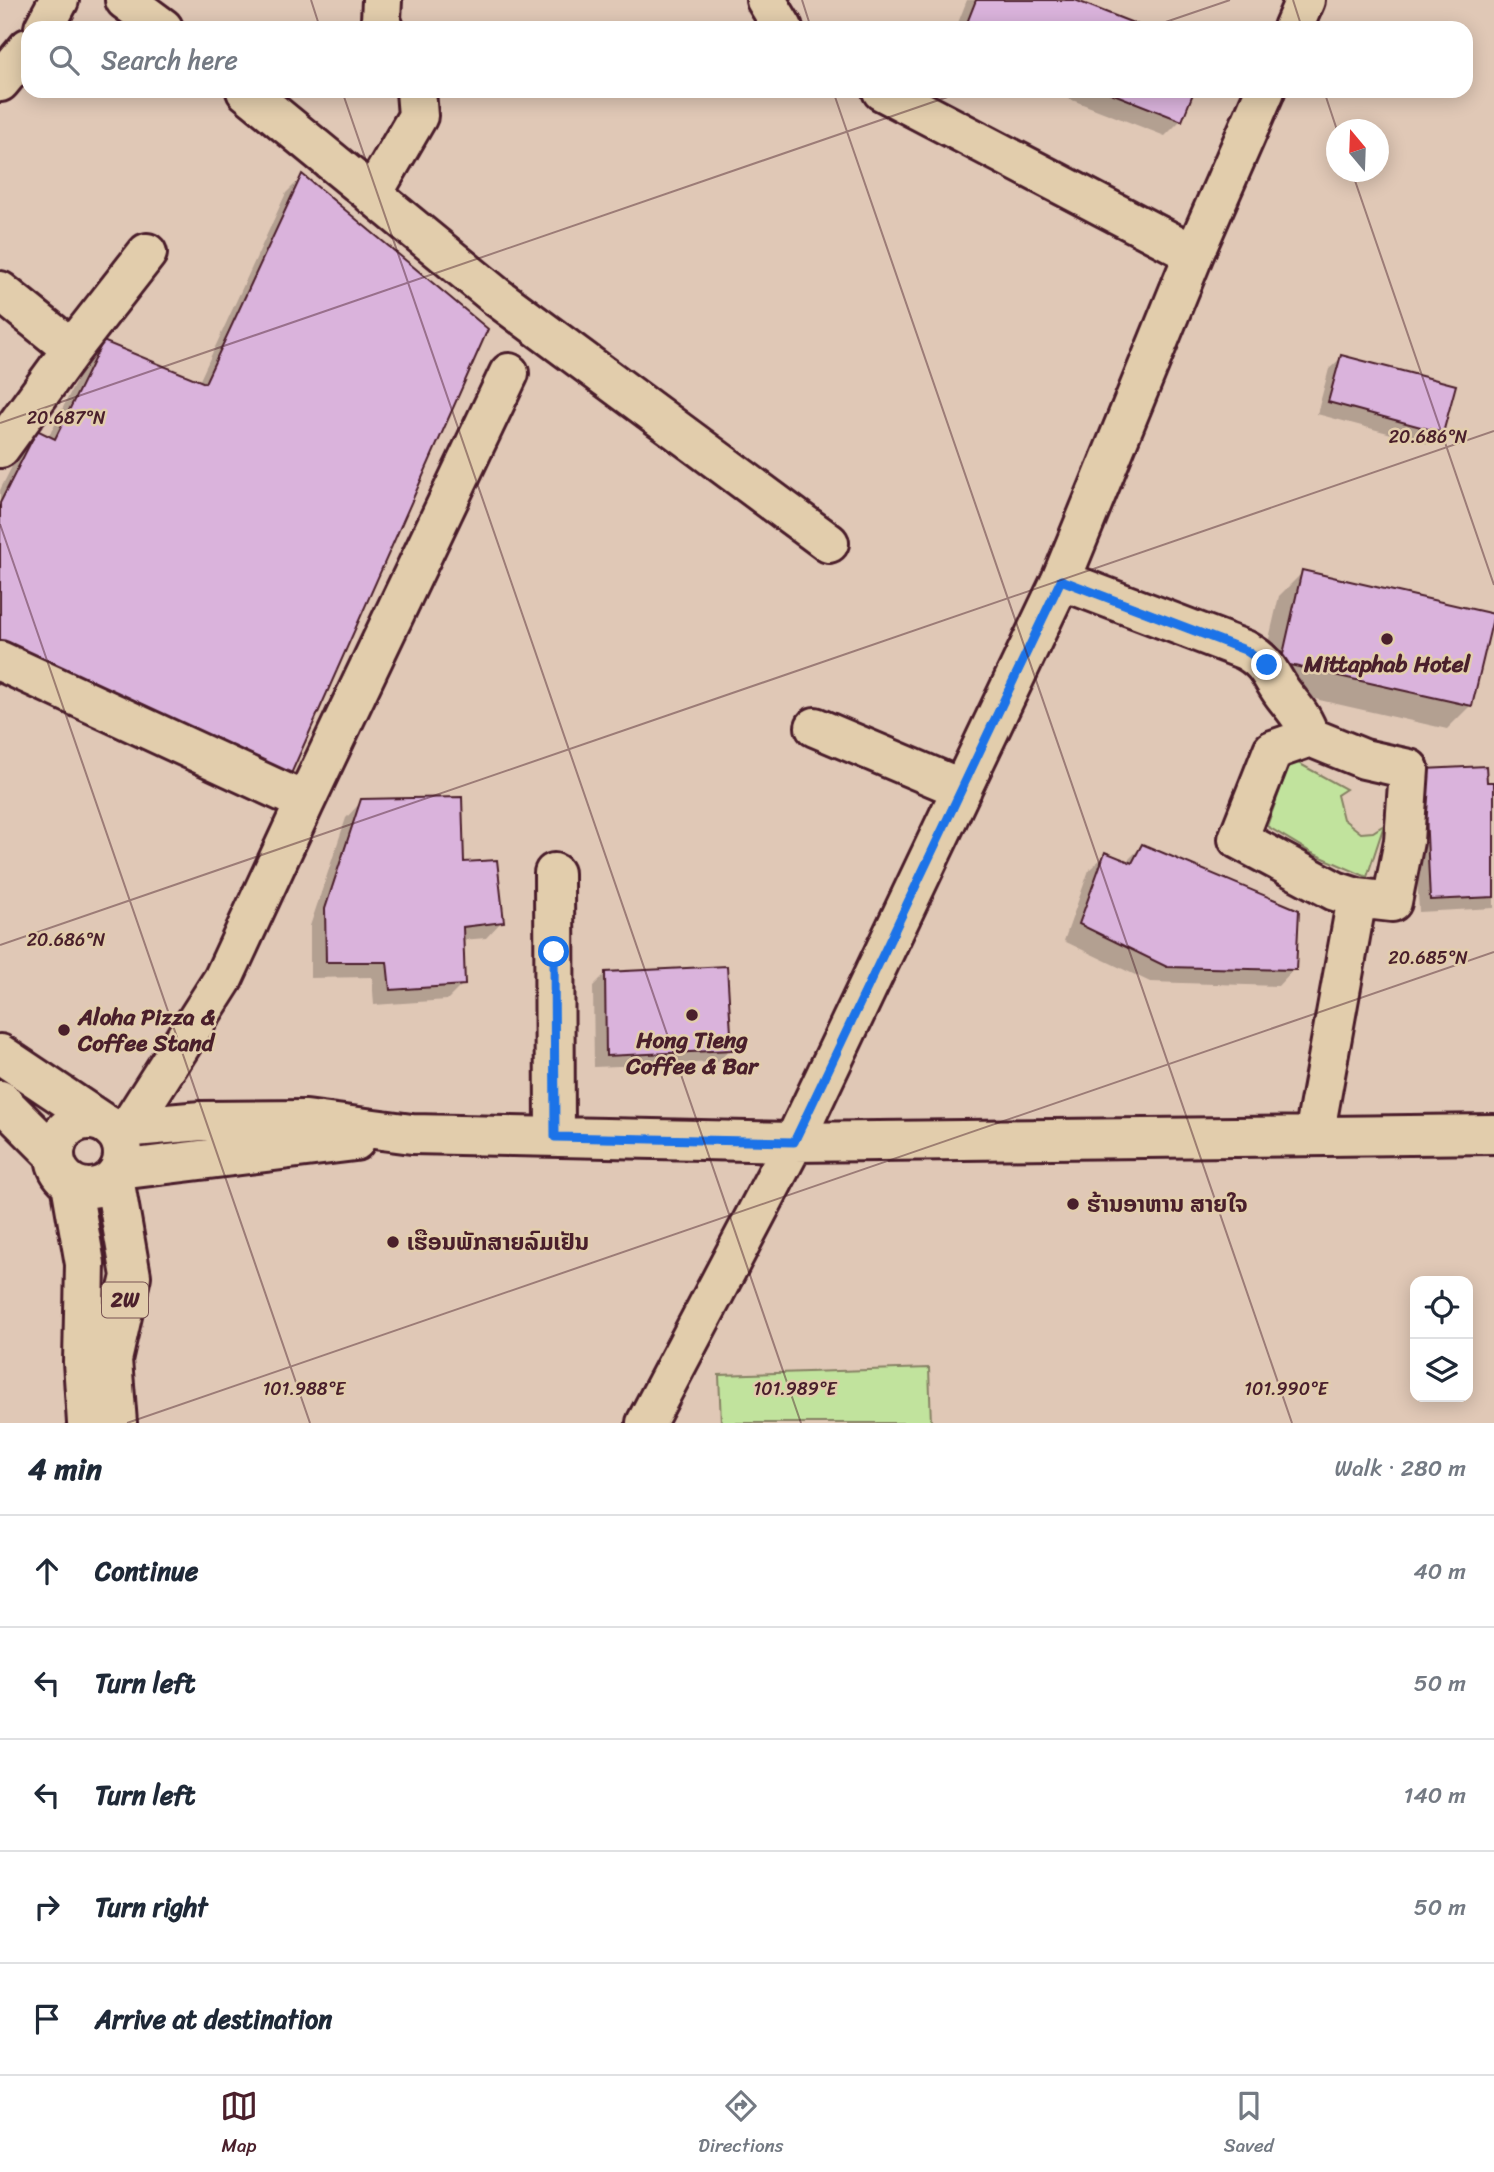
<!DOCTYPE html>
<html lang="en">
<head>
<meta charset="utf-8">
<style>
	body { margin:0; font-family:Sriracha,"Noto Sans Lao",sans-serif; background:#f2f2f3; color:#1f2937 }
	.controls { position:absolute; right:21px; bottom:21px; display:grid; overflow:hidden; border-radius:14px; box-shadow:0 4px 18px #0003 }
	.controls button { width:63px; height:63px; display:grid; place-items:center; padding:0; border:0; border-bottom:2px solid #e0e1e3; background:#fff; color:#1f2937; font:35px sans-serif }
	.compass { position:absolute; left:1326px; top:119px; width:63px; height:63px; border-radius:50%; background:#fff; box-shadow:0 4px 18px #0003; rotate:341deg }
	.stop { position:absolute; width:21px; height:21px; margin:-16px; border:5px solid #1a73e8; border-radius:50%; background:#fff }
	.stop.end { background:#1a73e8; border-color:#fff; box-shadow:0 2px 7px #0008 }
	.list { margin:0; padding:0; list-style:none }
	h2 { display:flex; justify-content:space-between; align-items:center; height:91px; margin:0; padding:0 28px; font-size:30px }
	h2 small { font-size:23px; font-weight:400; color:#747a83 }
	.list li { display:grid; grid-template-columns:46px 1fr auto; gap:21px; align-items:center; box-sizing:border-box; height:112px; padding:0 28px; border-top:2px solid #e0e1e3 }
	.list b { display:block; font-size:26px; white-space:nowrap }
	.list em { font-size:23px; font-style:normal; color:#747a83 }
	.icon { flex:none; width:38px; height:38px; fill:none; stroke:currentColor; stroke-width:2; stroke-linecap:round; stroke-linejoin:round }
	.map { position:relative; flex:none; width:1494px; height:1423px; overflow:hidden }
	.search { position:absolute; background:#fff; box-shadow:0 4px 18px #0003; left:21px; right:21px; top:21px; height:77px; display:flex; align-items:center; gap:18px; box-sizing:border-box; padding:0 24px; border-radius:21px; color:#747a83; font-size:26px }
	.sheet { height:651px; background:#fff }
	nav { display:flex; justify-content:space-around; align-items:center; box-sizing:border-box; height:98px; border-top:2px solid #e0e1e3; background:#fff; font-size:19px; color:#747a83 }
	nav a { display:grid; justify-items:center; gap:4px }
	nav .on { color:#4a1f2b }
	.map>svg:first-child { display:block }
	.green { fill:#c1e39d; stroke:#868164; stroke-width:2 }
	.shadow { fill:#0003 }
	.building { fill:#dab3dc; stroke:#4a1f2b; stroke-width:2 }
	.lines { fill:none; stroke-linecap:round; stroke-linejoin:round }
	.minor-casing { stroke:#4a1f2b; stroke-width:44 }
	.highway-casing { stroke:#4a1f2b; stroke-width:44 }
	.minor { stroke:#e2cdac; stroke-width:38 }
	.highway { stroke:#e2cdac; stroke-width:38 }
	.route { stroke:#1a73e8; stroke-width:9 }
	.ticks { fill:none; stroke:#4a1f2b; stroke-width:2; stroke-opacity:0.45 }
	.poi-dot { fill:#4a1f2b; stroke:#e2cdac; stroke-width:2.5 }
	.labels { text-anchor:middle; stroke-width:5; stroke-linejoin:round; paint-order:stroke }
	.shield { fill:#e2cdac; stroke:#785352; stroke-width:2 }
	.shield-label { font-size:21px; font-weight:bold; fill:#4a1f2b }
	.poi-label { font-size:23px; font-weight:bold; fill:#4a1f2b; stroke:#e2cdac; text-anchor:start }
	.ticks-label { font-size:18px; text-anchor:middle; fill:#4a1f2b; stroke:#e2cdac; stroke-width:5; stroke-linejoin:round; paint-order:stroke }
</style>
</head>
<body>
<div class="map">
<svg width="1494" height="1423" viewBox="0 0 1494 1423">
	<rect width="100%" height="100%" fill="#e0c8b6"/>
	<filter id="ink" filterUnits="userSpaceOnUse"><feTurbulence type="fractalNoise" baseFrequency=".0143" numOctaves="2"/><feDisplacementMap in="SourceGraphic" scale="14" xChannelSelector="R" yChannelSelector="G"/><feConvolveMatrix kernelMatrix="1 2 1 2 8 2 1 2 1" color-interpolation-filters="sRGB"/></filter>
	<g filter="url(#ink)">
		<path class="green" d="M1291 759 1346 789 1337 795 1343 819 1361 833 1373 832 1384 825 1367 877 1312 853 1267 826Z
			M929 1368 931 1423H721L719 1375Z"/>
		<path class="shadow" d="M967 0H1070L1141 28H956Z
			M1049 91H1193L1181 120 1165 136Z
			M302 177 281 791 265 808 0 679V490L21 449 37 433 48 438 87 359 103 343 199 382 286 193Z
			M1342 357 1441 432 1429 444 1317 414 1329 369Z
			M1303 572 1470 706 1447 729 1258 686 1279 596Z
			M1412 783 1494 784V908L1419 912Z
			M362 801 462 864 502 921 486 938 462 940 463 984 447 1000 374 1005 372 977 310 978V926L346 818Z
			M1142 846 1294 969 1278 986 1150 982 1064 941 1089 870 1106 854 1126 862Z
			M606 973 730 1049 718 1062 594 1067 593 986Z"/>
		<path class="building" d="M976 0H1075L1146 28H965Z
			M1106 91H1194L1182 121Z
			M302 174 488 329 283 792 0 655V503L37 430 55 439 103 341 205 383Z
			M1341 355 1456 385 1443 433 1328 402Z
			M1302 570 1494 614 1472 706 1281 663Z
			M1486 766 1487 782H1494V897L1430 900 1424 769Z
			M462 797 464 862 497 860 504 922 463 927 465 985 390 990 387 962H326L325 909 361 799Z
			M1142 844 1299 910 1296 970 1167 967 1079 924 1105 852 1132 863Z
			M727 966 732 1050 606 1056 605 972Z"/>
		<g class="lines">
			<defs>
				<path id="minor" d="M125 0 163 28
					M382 0 381 20 384 28
					M766 0 783 28
					M44 28 59 0
					M1293 28 1305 0
					M0 82 28 48
					M246 91 497 297 829 543
					M882 91 1194 254
					M372 195 418 116 416 91
					M0 291 72 349 0 448
					M72 349 147 253
					M1061 580 1245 650C1270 664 1269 675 1284 695 1297 712 1302 716 1310 737L1364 759 1409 769 1404 841 1392 902 1357 898 1314 1136
					M0 661 305 802 509 373
					M815 727 962 789
					M1310 737 1273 750 1238 839 1335 891 1357 898
					M554 873 555 1137
					M130 1125 223 979 305 802
					M112 1129 201 1121 306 1120 412 1134 794 1142 1494 1134
					M119 1170 355 1141
					M646 1423 794 1142 1061 580 1194 254 1265 91"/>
				<path id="highway" d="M0 1054 103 1123
					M0 1100 55 1155
					M55 1154a34 34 0 1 1 68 0a34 34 0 1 1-68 0Z
					M114 1178 131 1276 112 1360 117 1423
					M71 1183 85 1264 83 1362 87 1423"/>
			</defs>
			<use href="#minor" class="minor-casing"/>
			<use href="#highway" class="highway-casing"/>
			<use href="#minor" class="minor"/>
			<use href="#highway" class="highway"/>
		</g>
	</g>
	<g class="lines" filter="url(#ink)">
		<path class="route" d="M554 952 555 1137 794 1142 1061 580 1245 650 1267 665"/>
	</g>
	<path class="ticks" d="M311 0 320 28M802 0 811 28M1293 0 1302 28M1148 28 1230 0M342 91 801 1423M833 91 1292 1423M1324 91 1337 130M1352 172 1494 585M0 423 965 91M0 524 310 1423M0 945 1494 431M127 1423 1494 952"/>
	<g class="poi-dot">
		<circle cx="1387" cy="639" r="7"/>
		<circle cx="692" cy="1015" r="7"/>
		<circle cx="64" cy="1030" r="7"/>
		<circle cx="1073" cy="1204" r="7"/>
		<circle cx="393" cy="1242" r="7"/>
	</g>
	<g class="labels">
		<rect class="shield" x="102" y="1282.5" width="46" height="35" rx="5"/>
		<g class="shield-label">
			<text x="125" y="1307">2W</text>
		</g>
		<g class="poi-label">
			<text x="1387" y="672" text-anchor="middle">Mittaphab Hotel</text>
			<text x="78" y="1025">Aloha Pizza &amp;<tspan x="78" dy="26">Coffee Stand</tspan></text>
			<text x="692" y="1048" text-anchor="middle">Hong Tieng<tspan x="692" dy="26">Coffee &amp; Bar</tspan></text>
			<text x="1087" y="1212">ຮ້ານອາຫານ ສາຍໃຈ</text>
			<text x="407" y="1250">ເຮືອນພັກສາຍລົມເຢັນ</text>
		</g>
	</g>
	<g class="ticks-label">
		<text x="66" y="424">20.687°N</text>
		<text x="1428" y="443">20.686°N</text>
		<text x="66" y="946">20.686°N</text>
		<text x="1428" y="964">20.685°N</text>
		<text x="304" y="1395">101.988°E</text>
		<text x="795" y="1395">101.989°E</text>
		<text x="1286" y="1395">101.990°E</text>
	</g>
</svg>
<div class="controls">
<button><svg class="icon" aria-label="locate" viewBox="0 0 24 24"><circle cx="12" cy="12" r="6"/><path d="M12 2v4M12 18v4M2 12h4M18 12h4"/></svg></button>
<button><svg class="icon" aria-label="layers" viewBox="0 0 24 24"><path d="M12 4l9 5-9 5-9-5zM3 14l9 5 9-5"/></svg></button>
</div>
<svg class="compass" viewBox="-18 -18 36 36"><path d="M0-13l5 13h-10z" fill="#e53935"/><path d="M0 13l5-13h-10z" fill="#747a83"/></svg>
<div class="stop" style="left:554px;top:952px"></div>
<div class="stop end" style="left:1267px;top:665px"></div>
<div class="search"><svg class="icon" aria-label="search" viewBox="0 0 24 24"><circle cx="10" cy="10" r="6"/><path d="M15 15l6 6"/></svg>Search here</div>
</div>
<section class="sheet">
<h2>4 min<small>Walk · 280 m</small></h2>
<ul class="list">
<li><svg class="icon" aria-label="ahead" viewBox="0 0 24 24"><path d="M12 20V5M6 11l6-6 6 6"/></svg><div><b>Continue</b></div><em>40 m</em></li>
<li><svg class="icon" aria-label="left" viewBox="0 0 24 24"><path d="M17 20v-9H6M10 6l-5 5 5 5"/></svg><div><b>Turn left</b></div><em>50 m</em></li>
<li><svg class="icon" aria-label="left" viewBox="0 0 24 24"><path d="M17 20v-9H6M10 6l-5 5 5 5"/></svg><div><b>Turn left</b></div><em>140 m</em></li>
<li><svg class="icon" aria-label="right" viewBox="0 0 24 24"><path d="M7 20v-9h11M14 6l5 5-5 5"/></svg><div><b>Turn right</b></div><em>50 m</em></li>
<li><svg class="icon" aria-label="arrive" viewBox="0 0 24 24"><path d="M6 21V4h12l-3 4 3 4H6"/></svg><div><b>Arrive at destination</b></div></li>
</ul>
</section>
<nav>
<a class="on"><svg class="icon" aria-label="map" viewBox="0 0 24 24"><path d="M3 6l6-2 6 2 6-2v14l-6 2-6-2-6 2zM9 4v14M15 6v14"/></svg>Map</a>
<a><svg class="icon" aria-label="directions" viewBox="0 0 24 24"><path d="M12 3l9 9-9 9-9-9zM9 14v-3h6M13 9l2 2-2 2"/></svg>Directions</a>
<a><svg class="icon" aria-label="saved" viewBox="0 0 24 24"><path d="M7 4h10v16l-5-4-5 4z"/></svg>Saved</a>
</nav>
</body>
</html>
